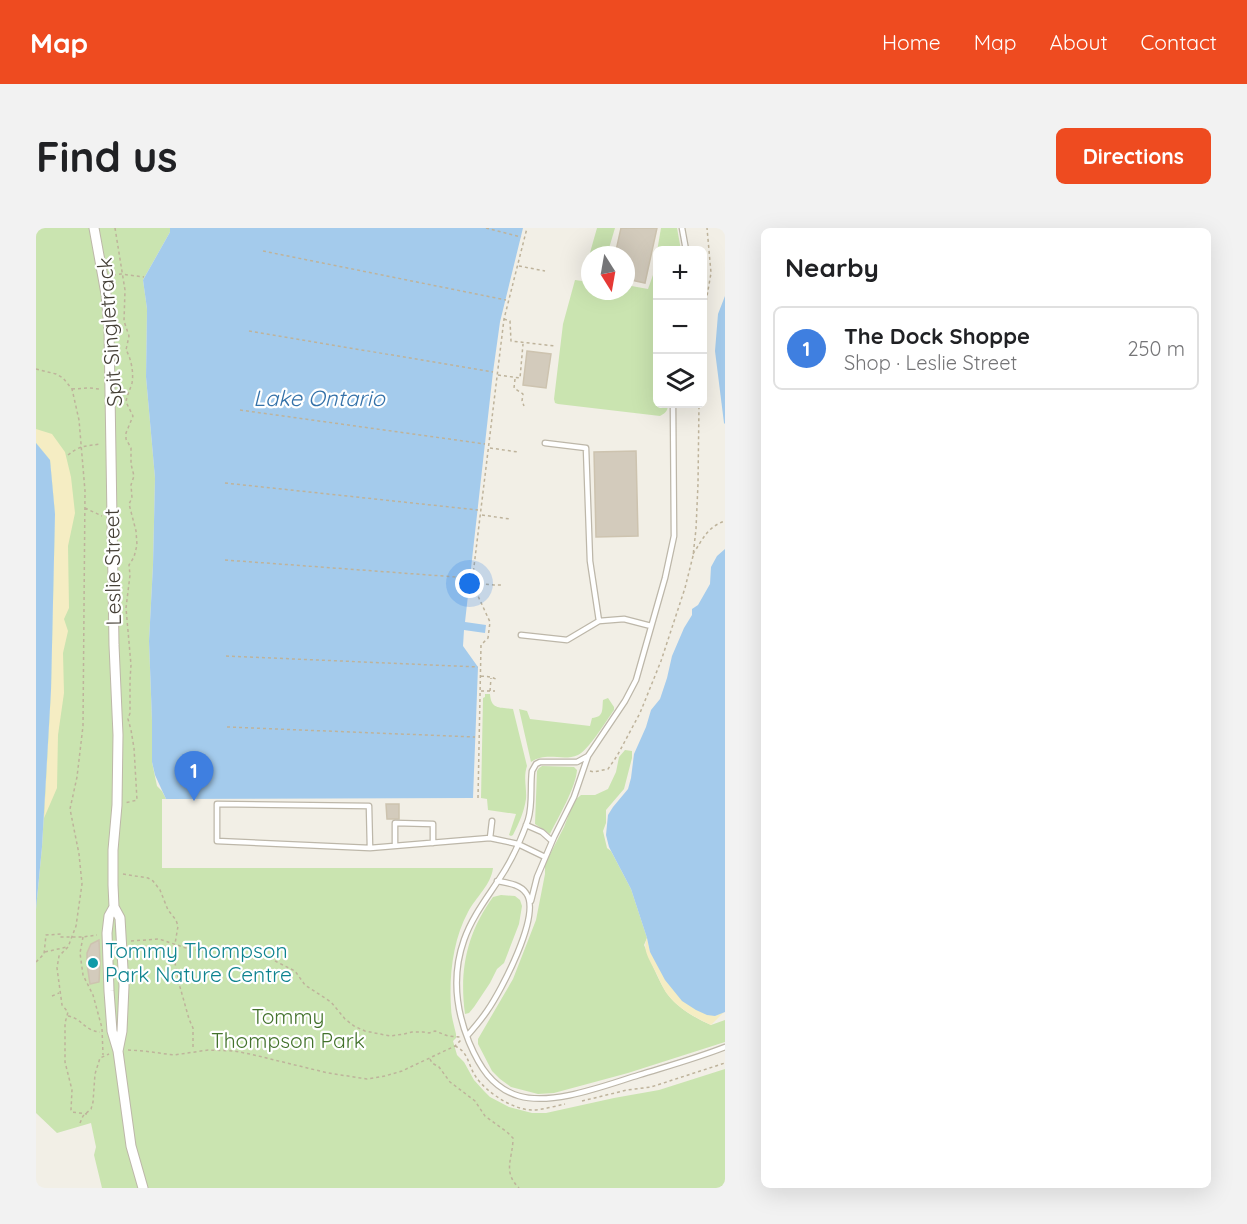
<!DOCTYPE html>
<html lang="en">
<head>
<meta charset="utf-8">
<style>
	body { margin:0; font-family:Quicksand,sans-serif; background:#f2f2f2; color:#202124 }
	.controls { position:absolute; right:18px; top:18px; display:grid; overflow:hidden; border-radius:9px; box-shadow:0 6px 24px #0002 }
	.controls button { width:54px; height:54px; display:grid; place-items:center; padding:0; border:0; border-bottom:2px solid #e0e0e0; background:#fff; color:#202124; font:30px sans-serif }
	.compass { position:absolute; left:545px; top:18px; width:54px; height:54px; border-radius:50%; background:#fff; box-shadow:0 6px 24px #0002; rotate:169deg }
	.you { position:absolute; left:434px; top:356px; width:21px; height:21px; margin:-15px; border:4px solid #fff; border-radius:50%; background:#1a73e8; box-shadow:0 0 0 9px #1a73e833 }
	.badge { display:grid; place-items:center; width:39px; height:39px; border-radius:50%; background:#ee4b20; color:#fff; font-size:20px; font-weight:700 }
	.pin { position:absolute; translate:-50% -50px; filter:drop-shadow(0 2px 3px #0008) }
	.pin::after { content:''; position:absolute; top:32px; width:21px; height:18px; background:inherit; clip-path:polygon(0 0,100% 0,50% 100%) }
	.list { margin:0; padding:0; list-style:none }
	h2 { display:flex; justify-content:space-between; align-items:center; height:78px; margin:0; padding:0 24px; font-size:26px }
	h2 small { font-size:20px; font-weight:400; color:#757577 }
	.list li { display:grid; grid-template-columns:39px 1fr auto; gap:18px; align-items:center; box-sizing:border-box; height:84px; margin:0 12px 12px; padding:0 12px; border:2px solid #e0e0e0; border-radius:9px }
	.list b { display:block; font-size:22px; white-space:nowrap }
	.list p { margin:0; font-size:20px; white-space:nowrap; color:#757577 }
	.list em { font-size:20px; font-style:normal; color:#757577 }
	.icon { flex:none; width:33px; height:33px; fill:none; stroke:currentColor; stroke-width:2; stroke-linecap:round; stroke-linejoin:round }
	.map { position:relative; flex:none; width:689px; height:960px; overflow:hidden; border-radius:9px }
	header { display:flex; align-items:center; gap:36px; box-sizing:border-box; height:84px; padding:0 30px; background:#ee4b20; color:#fff }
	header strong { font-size:28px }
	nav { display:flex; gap:33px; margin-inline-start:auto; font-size:21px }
	.intro { display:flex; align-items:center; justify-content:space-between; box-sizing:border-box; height:144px; padding:0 36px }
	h1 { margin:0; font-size:42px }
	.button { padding:15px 27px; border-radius:9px; background:#ee4b20; color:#fff; font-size:21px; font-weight:700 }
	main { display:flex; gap:36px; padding:0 36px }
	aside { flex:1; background:#fff; border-radius:9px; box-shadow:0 6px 24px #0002 }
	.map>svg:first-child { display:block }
	.green { fill:#cae4b0 }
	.sand { fill:#f5edc3 }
	.water { fill:#a4cbec }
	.building { fill:#d3cbbc; stroke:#cdc3af; stroke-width:1.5 }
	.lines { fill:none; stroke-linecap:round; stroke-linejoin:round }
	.service-casing { stroke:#bdb7a9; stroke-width:7 }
	.minor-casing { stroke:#bdb7a9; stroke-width:11 }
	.path { stroke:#beb39b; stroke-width:1.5; stroke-dasharray:3 3; stroke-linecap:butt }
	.service { stroke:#fff; stroke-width:4.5 }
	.minor { stroke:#fff; stroke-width:9 }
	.culture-dot { fill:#0f9aa8; stroke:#fff; stroke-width:2 }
	.labels { text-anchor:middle; stroke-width:4.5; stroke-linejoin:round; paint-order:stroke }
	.street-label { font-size:21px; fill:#443f35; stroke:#fff }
	.culture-label { font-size:21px; fill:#0d838f; stroke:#fff; text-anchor:start }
	.park-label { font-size:21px; fill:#43722c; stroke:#fff }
	.water-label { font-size:22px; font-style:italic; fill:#3572a9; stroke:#fff }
</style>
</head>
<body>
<header>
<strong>Map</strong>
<nav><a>Home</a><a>Map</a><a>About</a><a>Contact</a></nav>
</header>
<div class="intro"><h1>Find us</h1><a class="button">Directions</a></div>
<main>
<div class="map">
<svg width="689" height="960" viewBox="0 0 689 960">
	<rect width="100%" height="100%" fill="#f2efe6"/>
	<path class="green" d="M0 0H134V4L107 52 111 81 110 149 119 250 117 337 113 413 116 493V534L121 558 126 563 130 571H126V640H457C455 657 440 669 432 684 417 712 413 747 415 779 415 788 418 797 420 806V810L417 813 421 827 428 834 438 852 448 863 454 869 473 879 496 885H510L578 870 623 862 689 841V960H66L58 927 60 919 55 895 21 905 0 885V681L6 619 15 462 19 286 14 232 0 215Z
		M561 0H579L571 27H554V63H590V57L612 61 617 47 625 0H641L645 22H622V176H632C632 182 630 185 624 188L522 176 519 175 518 171 527 96 539 52 546 53Z
		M449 466H454C455 482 464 479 477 481L491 538C487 550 491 560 490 571 488 584 483 595 477 607L475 608 473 607 480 586 452 582 451 571 445 570 447 470 449 469Z
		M572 470 578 479V482C571 492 551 524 542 527 526 534 512 523 495 534L483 481 491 483 494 491 554 498 556 490C568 489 566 482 567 472Z
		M589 522 596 523V530L588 561 570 582V595L567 603 571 620 575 623 595 661 611 710 608 717C615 732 621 750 630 764 640 779 659 790 675 797L689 792V814L592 845 518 865 502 866 475 859 464 851 456 843 442 816V811L477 751 500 692 509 646V636L528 599 538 573 545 567H559L572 561 580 544 583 529Z
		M506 538 538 539 541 542C540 559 522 590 514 606L499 596 501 543 503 540Z
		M465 667 479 668 484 672 486 678 483 696 468 735 461 741 454 755 438 779 433 785 429 786C423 741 431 705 457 669Z"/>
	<path class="sand" d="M0 201 16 206 29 224 35 249 39 285 32 318 33 380 28 391 32 403 27 425 28 465 22 507 21 560 8 590 15 462 19 286 14 232 0 215Z
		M611 710 614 724 679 788 688 784 675 797C660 790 643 781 632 767 626 760 623 749 618 741 613 731 606 721 611 710Z"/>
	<path class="water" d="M134 0H487L464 94 457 144 429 394 450 397 449 405 428 402 427 418 442 439 437 570 130 571 119 547 116 534V493L113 413 117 337 119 250 110 149 111 81 107 52 134 4Z
		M689 68V196L688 195 679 123 682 86Z
		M0 215 14 232 19 286 15 462 6 619 0 681Z
		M689 321V784L679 788 671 787 660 782 646 773 629 752 614 724 611 710 595 661 573 619 570 607 572 587 577 579 592 561 595 550 598 526 610 499 615 482 624 471 631 450 636 428 648 400 656 387V381L662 377 674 356 675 339 681 328Z"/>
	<path class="building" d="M585 0H621L609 55 590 51V27H579Z
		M491 123 515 126 510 160 487 157Z
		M600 223 602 308 560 309 558 224Z
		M350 576H363V591H351Z
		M63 712 64 734 63 754 54 756 51 736V725L55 716Z"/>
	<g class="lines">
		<defs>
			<path id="service" d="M646 0 650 22
				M637 176 638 308 629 350 600 452 589 473 552 528 541 534H504L500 536 496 543C494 559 497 577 492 592 486 609 478 627 469 642 455 665 437 686 428 712 416 746 420 782 433 814 443 838 456 860 483 868 517 878 570 857 603 847 632 838 661 830 689 819
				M509 215 550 220 554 333 563 393
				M485 407 531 412 563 393 588 391 615 398
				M490 597 506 604 516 613
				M454 610 456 593
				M359 618V595L397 596V615
				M334 620 333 578 181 576V613L334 620 454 610 482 616 509 629
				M495 673 501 649 518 609 538 569 552 528
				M431 808C438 800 445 792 451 783 465 763 506 686 490 665 484 656 471 655 461 653"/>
			<path id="minor" d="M58 0 70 66 73 101 78 417 82 507 81 577 77 622V657L78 679 84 690 88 758 86 803 82 823
				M78 679 73 688 71 705 73 763 76 803 82 823 95 918 107 960"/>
		</defs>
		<use href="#service" class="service-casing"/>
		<use href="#minor" class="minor-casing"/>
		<path class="path" d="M79 0 89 62 88 93 93 108 90 122C95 130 98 145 96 155 94 162 91 167 90 174L97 188 90 205V211L95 220V236L98 248 95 257 96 270 93 276 100 303 101 317 98 329 93 337 94 347 90 380 95 437 94 452V485L92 491 95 502 98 520 101 572 89 575
			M450 0 485 9
			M227 23 470 72
			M483 38 509 43
			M77 47 85 46 108 49
			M468 91 474 93 475 113 519 118
			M666 97 675 45 671 0
			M213 103 457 144
			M0 141 20 146 27 150 36 161 43 192 49 263 47 498 41 549 34 581 43 626 46 656 40 698 32 719 23 728 21 740 26 777 32 784 29 795V834L36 862 35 882 36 884 51 886
			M462 147 484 150 487 116
			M479 151 478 160 487 166 486 173 488 178
			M36 161 53 160 64 161
			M204 182 449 216
			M454 220 482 224
			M32 227C44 217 51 218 65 216
			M189 255 442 282
			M49 280 66 288
			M446 287 474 291
			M657 326C667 311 671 299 689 293
			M189 332 434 350
			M438 355 458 357H467
			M190 428 442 439
			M445 448 455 449 460 451
			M445 463H459
			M454 463 455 450
			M191 499 439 509
			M554 543 558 544 572 541 581 528 604 485 625 433 649 360 657 328 660 301 662 256 663 176
			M442 570 445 417 452 410 454 394 436 355 468 91 491 0
			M87 646 112 650 117 653 124 662 132 682 140 692 142 698 139 716V735L144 759 153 791 157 800V822
			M47 709 44 725 47 747 57 767 66 800 67 827
			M95 713 123 711 153 721 171 723 173 727 177 728 185 727 200 728 205 730 229 728 259 743 269 757 295 774 309 791 318 798 329 803 354 808 368 806 376 804H387L393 805 399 803 412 808 424 809
			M9 724 31 719
			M0 734 8 726 10 707 25 706V709H47L61 707
			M16 768 23 765
			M32 788C47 791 47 802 64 804
			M419 818C433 824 432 838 440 849 450 864 477 882 496 882 507 882 519 878 529 876
			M92 822 108 823 138 827 172 822 198 823 214 826 292 845 331 851 349 848 366 843 419 818 425 812
			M394 831 396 835 403 839 414 854 439 873 449 888 471 904 477 910C477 931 466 943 483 960
			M546 873 591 862 615 859 689 835
			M44 895 47 888 55 881 57 874 59 846 64 830 73 826"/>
		<use href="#service" class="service"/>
		<use href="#minor" class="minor"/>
	</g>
	<circle class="culture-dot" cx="57" cy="735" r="6"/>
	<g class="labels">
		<g class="street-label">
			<text transform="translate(74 104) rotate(-94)" y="7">Spit Singletrack</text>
			<text transform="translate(77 339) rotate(-91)" y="7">Leslie Street</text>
		</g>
		<g class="culture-label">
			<text x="69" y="730">Tommy Thompson<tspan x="69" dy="24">Park Nature Centre</tspan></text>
		</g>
		<g class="park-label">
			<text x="252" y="796">Tommy<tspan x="252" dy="24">Thompson Park</tspan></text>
		</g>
		<g class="water-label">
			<text x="283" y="178">Lake Ontario</text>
		</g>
	</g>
</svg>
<div class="controls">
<button>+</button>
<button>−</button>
<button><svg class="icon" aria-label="layers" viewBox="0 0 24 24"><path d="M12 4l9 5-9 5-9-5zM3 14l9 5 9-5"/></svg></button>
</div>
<svg class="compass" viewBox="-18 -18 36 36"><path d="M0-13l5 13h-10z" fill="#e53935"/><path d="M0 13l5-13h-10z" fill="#757577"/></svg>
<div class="you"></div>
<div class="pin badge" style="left:158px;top:573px;background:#3f7fe0">1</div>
</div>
<aside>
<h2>Nearby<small></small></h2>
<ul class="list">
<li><span class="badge" style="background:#3f7fe0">1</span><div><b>The Dock Shoppe</b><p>Shop · Leslie Street</p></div><em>250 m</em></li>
</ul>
</aside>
</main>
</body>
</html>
